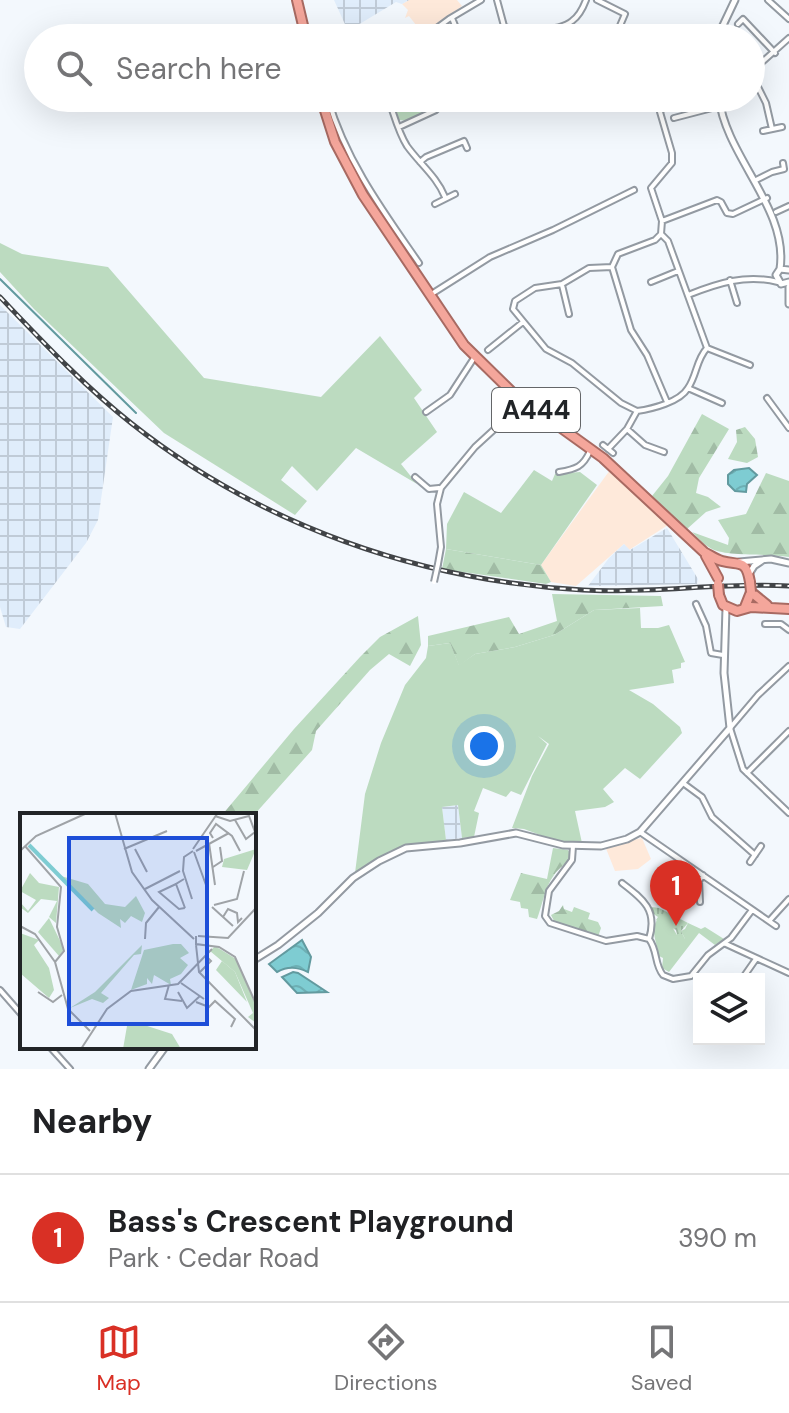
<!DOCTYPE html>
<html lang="en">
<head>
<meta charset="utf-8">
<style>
	body { margin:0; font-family:"DM Sans",sans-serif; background:#f6f6f6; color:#202124 }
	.controls { position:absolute; right:24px; bottom:24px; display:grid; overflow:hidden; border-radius:0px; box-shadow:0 8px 32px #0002 }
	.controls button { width:72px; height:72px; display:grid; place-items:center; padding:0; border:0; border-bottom:2px solid #e0e0e0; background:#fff; color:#202124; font:40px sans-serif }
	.you { position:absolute; left:484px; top:746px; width:28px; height:28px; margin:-20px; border:6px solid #fff; border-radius:50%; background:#1a73e8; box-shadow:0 0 0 12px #1a73e833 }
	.badge { display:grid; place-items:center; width:52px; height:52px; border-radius:50%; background:#d93025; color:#fff; font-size:26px; font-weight:700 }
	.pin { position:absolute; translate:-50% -66px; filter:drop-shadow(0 2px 4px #0008) }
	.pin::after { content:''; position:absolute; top:42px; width:28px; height:24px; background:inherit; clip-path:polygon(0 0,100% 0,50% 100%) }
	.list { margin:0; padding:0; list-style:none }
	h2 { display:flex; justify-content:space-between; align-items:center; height:104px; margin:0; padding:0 32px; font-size:34px }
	h2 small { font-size:26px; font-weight:400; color:#757577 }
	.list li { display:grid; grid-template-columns:52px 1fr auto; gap:24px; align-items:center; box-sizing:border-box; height:128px; padding:0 32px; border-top:2px solid #e0e0e0 }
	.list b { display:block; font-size:30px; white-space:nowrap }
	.list p { margin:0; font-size:26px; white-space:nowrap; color:#757577 }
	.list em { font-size:26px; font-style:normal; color:#757577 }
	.icon { flex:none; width:44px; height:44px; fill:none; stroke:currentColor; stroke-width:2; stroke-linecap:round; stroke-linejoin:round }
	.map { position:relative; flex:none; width:789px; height:1069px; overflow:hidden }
	.search { position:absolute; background:#fff; box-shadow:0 8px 32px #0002; left:24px; right:24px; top:24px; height:88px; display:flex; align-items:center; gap:20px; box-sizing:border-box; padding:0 28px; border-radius:44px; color:#757577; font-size:30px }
	.sheet { height:232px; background:#fff }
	nav { display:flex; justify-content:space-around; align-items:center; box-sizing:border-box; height:112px; border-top:2px solid #e0e0e0; background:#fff; font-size:22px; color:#757577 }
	nav a { display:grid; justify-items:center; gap:4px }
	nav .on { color:#d93025 }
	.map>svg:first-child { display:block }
	.commercial { fill:#fee9da }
	.industrial { fill:url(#industrial-grid) }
	.green { fill:#bcdbc0 }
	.forest { fill:url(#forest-firs) }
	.park { fill:url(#park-tufts) }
	.water { fill:url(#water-waves); stroke:#629a9f; stroke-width:2 }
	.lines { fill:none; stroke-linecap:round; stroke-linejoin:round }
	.stream { stroke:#629a9f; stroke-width:2 }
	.minor-casing { stroke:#939aa2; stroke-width:8 }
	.tertiary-casing { stroke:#939aa2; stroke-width:9 }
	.trunk-casing { stroke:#a86a62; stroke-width:12 }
	.minor { stroke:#fff; stroke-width:4 }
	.tertiary { stroke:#fff; stroke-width:5 }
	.trunk { stroke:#f4a69b; stroke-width:8 }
	.rail-casing { stroke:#414447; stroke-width:5 }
	.rail { stroke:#fff; stroke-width:2; stroke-dasharray:6; stroke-linecap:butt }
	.minor-bridge-casing { stroke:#939aa2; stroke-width:8; stroke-linecap:butt }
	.trunk-bridge-casing { stroke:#a86a62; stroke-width:12; stroke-linecap:butt }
	.minor-bridge { stroke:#fff; stroke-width:4 }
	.trunk-bridge { stroke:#f4a69b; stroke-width:8 }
	.labels { text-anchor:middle; stroke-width:8; stroke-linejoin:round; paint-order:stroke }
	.shield { fill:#fff; stroke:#646668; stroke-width:2 }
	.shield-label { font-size:26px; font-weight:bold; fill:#212427 }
	.inset-river { fill:none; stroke:#7eccd2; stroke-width:4 }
	.inset-road { fill:none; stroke:#9fa3a7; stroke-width:2 }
	.view { fill:#1d4ed8; fill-opacity:0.15; stroke:#1d4ed8; stroke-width:4 }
	.inset-edge { fill:none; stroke:#212427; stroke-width:4 }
</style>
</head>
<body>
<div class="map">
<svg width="789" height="1069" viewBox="0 0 789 1069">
	<defs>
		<pattern id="industrial-grid" width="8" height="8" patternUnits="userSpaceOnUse" patternTransform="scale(2)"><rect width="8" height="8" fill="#e0edfb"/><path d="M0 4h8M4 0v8" fill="none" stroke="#c0cbd7"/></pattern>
		<pattern id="forest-firs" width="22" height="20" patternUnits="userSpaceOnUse" patternTransform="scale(2)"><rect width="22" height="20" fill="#bcdbc0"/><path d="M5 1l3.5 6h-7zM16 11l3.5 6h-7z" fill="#a1bca5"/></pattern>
		<pattern id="park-tufts" width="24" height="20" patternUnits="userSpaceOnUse" patternTransform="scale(2)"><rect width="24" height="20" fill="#bcdbc0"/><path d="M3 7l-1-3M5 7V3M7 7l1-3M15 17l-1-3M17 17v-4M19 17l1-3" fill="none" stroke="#a1bca5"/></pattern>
		<pattern id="water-waves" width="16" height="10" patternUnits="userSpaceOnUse" patternTransform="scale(2)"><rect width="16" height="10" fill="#7eccd2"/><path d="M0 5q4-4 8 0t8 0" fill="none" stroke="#6dafb4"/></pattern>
	</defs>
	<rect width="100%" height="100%" fill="#f3f8fd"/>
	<path class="commercial" d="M409 0H457L462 6 424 35 412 38 408 30 416 25 409 16 405 18 408 10 402 4Z
		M610 470 668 525 629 550 624 544 576 586 551 582 541 565Z
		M642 838 651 859 638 869 615 871 605 846Z"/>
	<path class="industrial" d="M334 0H409L402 4 396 2 348 31Z
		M0 305 113 417 98 520 86 543 20 629 6 627 0 607Z
		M667 528 698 579 697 584 588 586 609 558 624 544 630 550Z
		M458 805 462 838 446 840 442 807Z"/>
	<path class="green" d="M393 98H434V110L408 121 399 120Z
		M0 243 22 254 108 267 204 378 321 397 380 336 422 390 414 398 437 432 401 464 417 484 356 448 317 491 292 466 281 480 307 501 295 515 164 433 34 309 0 272Z
		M534 470 552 481 555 474 580 472 597 485 541 565 446 549 447 524 464 492 501 513Z
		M640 608 641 628H658L669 625 685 662 681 663V668L672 670 674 683 629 690 653 704 680 727 682 733 640 779 625 768 603 789 614 802 605 807 575 811 582 843H562L524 829 512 828 532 776 549 744 538 736 547 744 521 795 511 791 506 797 483 788 474 811 479 813 474 837 462 838 458 805 442 807 446 840 390 851 355 873 365 794 381 743 405 685 426 658 428 646 450 643 459 665 475 654 515 647 554 635 594 610Z
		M662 910 677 935 685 939 681 931 685 929 688 923 701 929 705 927 724 939 715 945 699 933 669 972 662 968 663 958 659 956C655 934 649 932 662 910Z"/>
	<path class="forest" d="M702 414 729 429 699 478 696 493 708 497 721 507 706 512 687 529 652 496 668 476Z
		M745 427 755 439 758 457 747 463 728 459 737 442 736 430Z
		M766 473 789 481V557C768 553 728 557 712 549 704 545 698 538 692 532L728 545 729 538 718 520 746 514Z
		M446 549 541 565 551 582 546 584 442 569Z
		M552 594 661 596 663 606 594 610 554 635 515 647 475 654 459 666 450 643 428 646V636L509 617 519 634 557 621Z
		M418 616 421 645 410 666 389 654 370 670 316 731 312 750 254 815H222L294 729 360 657 380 637Z
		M553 848 568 850 571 855C567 865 559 867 554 875 545 887 542 906 537 919L529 917 528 909 521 908 520 902 510 900 521 873 547 879Z
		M563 905 564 909 572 912 574 907 590 913 588 919 598 922 601 928 598 937 554 921 551 915 559 911Z"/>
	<path class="park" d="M652 907 659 908 688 923 681 931 685 939 676 943 673 938 677 935 676 930 656 920 658 917 652 913Z"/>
	<path class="water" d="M749 468 757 475 747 484 746 492 735 491 728 484V475L734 470Z
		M302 940 311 957 308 972C297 967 288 966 277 972L269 964Z
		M293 972 298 973 327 992 297 993 282 977Z"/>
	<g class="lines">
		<path class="stream" d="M0 279 136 413"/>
		<defs>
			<path id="minor" d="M497 0 504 26C516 34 560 31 572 21 579 16 583 8 586 0
				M597 0 625 14 619 28
				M768 0 789 19
				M452 18 460 38
				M738 24 743 19 775 53
				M423 38 449 19 481 0
				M751 72 789 38
				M751 73 766 103 772 129
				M388 98C394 114 398 132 407 146 420 164 437 177 445 197
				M324 100 328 99C346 161 383 211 419 263
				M674 118 720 106
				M399 127 436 110V98
				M763 131 782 127
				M420 162 426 157 464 141 467 148
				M756 180 772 172 784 169 783 163
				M435 204 455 194
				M776 212 789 206
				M662 221 717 200 721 202 727 213 733 214 767 198
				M661 234 655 240 618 254 612 267 631 330 647 355 667 402
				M661 234 662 221 651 188 672 163V153L660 112 669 98
				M661 234 668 241 707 348
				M612 267 589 268 562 284 535 288 515 301 513 309 546 349 572 363 621 403 637 411C652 409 680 402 688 388 697 375 696 360 707 348
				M730 280 737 303
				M651 282 678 271
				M562 285 569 314
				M430 295 490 257 553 230 634 190
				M688 295C718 283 746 274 778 282
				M707 348 750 365
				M488 350 523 322
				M688 388 722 403
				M767 398 789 428
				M426 412 450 395 474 358
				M627 429 645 445 664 452
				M603 445 613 453
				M608 449 627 429 637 411
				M559 472C576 469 583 467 590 451
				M415 477 429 489 439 488
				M438 564 441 547 437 504 441 488 475 447 499 425 502 408 514 394
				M696 604 706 626 711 653 723 655
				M765 624H781L789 630
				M789 666 758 695 730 728 743 769 789 813
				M747 773 789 731
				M683 783 702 797 712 817 755 855
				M640 832 776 926
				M573 846 572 860 549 891 545 916 550 923 606 941 637 936 649 939
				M750 862 761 846
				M622 883C643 899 658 910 649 939
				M700 902 699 881 703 875
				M770 920 789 899
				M649 939C658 951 654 964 663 975L673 979 691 976 708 955 731 938 752 910
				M726 944 789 973
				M742 979 756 959
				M0 990 22 1015
				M50 1047 70 1069"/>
			<path id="tertiary" d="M717 38 735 0
				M719 98C726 157 789 209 780 269
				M789 270 780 269 776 275 781 284 789 282
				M789 287V304
				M739 562 771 559 789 563
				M749 574 754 566 763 560
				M254 960 278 945 318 913 353 878 379 861 406 848 460 843 516 833 563 845 601 846 627 839 640 832 730 728 724 673 726 608
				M149 1069 165 1047"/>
			<path id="trunk" d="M297 0 306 38
				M321 98 335 142 363 195 464 345 514 394 603 458 704 552C710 555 715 559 722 561 739 566 746 558 750 582
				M706 556 718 578
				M719 595 723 605 737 611 751 607 789 609
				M745 607 751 592 767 605"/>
		</defs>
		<use href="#minor" class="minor-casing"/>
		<use href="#tertiary" class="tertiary-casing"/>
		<use href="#trunk" class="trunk-casing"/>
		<use href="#minor" class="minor"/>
		<use href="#tertiary" class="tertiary"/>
		<use href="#trunk" class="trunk"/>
		<defs>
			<path id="rail" d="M0 297C42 341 83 385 131 423 260 525 420 581 583 590 652 594 721 582 789 586"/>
		</defs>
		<use href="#rail" class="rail-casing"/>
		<use href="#rail" class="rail"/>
		<defs>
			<path id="minor-bridge" d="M434 582 438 564"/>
			<path id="trunk-bridge" d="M750 582 751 592
				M718 584 719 595"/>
		</defs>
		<use href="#minor-bridge" class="minor-bridge-casing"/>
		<use href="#trunk-bridge" class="trunk-bridge-casing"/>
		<use href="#minor-bridge" class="minor-bridge"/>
		<use href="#trunk-bridge" class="trunk-bridge"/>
	</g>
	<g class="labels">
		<rect class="shield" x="492" y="388" width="88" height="44" rx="6"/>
		<g class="shield-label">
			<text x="536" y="419">A444</text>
		</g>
	</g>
	<g transform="translate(20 813)">
		<rect width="236" height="236" fill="#f3f8fd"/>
		<path d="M41 63 68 71 85 91 105 94 116 83 125 100 122 109 111 103 105 110 100 106 101 115 78 100ZM153 131H161L169 140 160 145 168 152 161 161 150 166 151 172 134 162 132 171 127 165V171L111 177 124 137ZM202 148 215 159 227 189 196 157Z" fill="#bcdbc0"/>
		<path d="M236 36 227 57 202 54 204 46ZM10 60 19 70 39 74 36 110 29 104 37 88 21 86 8 100 0 94V89L8 98 16 87 0 78ZM0 120 19 127 14 132 29 155 34 177 29 185 0 160ZM122 132 121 141 114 142 81 180 89 185 83 190 72 186 50 195 75 179ZM195 133 216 146 236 193V210L228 204 233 200 215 159 190 138ZM118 210 152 221 161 236H103L107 213Z" fill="#bcdbc0"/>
		<path d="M29 105 44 136 39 143 18 119Z" fill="#bcdbc0"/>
		<path class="inset-river" d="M9 32 73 97"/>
		<path class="inset-road" d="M95 0 112 59 132 87 174 126M195 3 210 8 229 3 235 19M215 7 226 26 235 19M193 25 190 20 196 11 212 23 220 38M189 30 195 72M5 33 41 74 37 114 44 138 35 149M104 36 147 18M115 36 127 59M173 36 197 1M0 38 16 23 67 0M176 38 209 20M174 39 186 72M193 54 202 48 200 34M164 66 156 71 165 95M156 71 139 79 159 96 165 95M125 76 160 58M172 86 163 58 164 44 173 38M194 92 217 86 224 58M192 94 213 113M203 104 208 96 217 100 218 109 222 105M0 113 15 121 35 149 48 196 70 218M176 123V131L199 134 215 144 236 191M178 123 208 125 236 95M125 126 126 110 139 94M176 132 179 159 236 217M179 160 191 148 185 142M161 170 184 186M149 172 145 186 162 188M18 179 33 189 42 182M158 179 167 195 180 183M176 189 189 194 195 188 215 206 211 214M61 236 87 196 111 178 158 171 192 136"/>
		<path class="view" d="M49 25H187V211H49Z"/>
		<rect width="236" height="236" class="inset-edge"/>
	</g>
</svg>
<div class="controls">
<button><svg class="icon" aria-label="layers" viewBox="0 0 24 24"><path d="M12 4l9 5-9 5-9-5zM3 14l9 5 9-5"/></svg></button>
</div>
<div class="you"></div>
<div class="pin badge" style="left:676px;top:926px">1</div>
<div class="search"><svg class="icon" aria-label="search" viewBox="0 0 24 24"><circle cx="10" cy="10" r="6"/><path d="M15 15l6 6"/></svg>Search here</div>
</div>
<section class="sheet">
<h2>Nearby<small></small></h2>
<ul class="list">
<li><span class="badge">1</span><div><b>Bass's Crescent Playground</b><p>Park · Cedar Road</p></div><em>390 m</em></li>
</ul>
</section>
<nav>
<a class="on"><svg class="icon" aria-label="map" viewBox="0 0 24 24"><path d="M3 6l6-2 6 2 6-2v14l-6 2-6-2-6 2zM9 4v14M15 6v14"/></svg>Map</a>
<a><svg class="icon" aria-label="directions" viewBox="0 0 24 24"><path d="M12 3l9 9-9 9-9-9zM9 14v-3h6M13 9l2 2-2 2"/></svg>Directions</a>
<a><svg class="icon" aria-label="saved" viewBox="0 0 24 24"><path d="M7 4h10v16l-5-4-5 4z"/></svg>Saved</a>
</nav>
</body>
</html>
